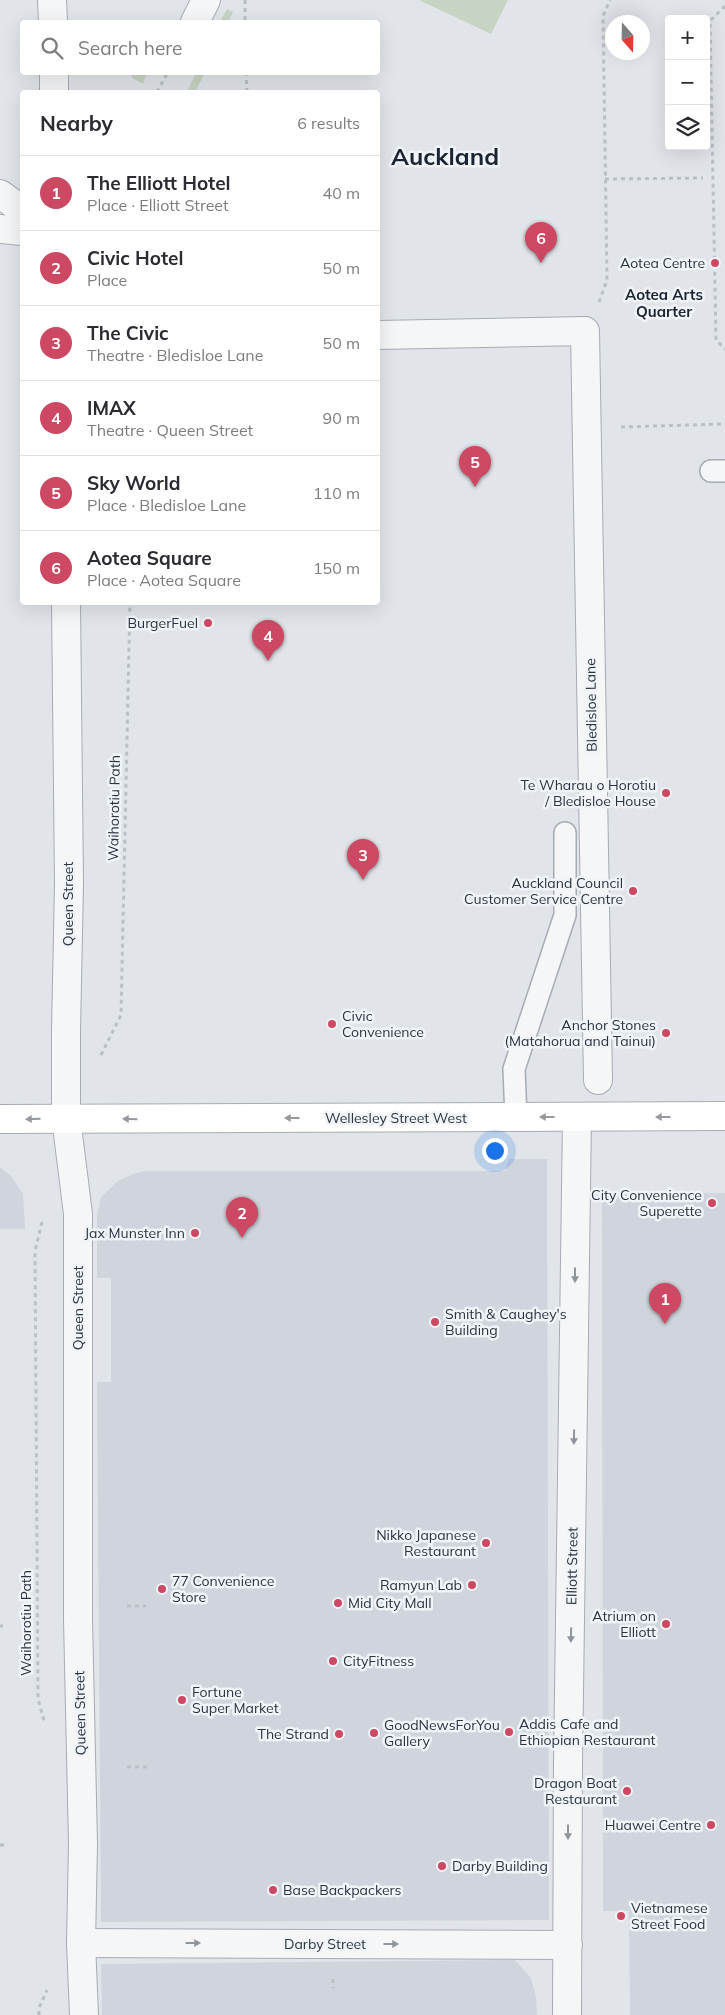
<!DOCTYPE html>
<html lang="en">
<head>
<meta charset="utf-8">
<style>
	body { margin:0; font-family:Mulish,sans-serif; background:#f7f7f7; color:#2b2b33 }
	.controls { position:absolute; right:15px; top:15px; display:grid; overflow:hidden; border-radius:5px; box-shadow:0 5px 20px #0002 }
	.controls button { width:45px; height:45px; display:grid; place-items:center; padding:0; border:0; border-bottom:1px solid #e1e1e2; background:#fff; color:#2b2b33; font:25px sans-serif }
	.compass { position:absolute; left:605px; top:15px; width:45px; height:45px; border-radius:50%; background:#fff; box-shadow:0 5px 20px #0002; rotate:160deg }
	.you { position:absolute; left:494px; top:1150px; width:18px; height:18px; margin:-12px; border:4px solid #fff; border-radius:50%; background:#1a73e8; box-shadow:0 0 0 8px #1a73e833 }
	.badge { display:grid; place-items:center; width:32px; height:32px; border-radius:50%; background:#cd4863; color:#fff; font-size:16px; font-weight:700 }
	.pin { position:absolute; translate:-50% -41px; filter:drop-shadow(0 1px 2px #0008) }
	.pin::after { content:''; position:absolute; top:26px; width:18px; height:15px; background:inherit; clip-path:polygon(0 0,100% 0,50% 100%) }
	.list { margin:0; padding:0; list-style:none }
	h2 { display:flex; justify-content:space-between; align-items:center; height:65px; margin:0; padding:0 20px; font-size:21px }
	h2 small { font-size:16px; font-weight:400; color:#7c7c81 }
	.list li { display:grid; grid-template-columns:32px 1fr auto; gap:15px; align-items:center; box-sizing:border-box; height:75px; padding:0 20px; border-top:1px solid #e1e1e2 }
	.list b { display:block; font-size:19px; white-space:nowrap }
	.list p { margin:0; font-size:16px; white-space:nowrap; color:#7c7c81 }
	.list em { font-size:16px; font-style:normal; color:#7c7c81 }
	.icon { flex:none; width:28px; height:28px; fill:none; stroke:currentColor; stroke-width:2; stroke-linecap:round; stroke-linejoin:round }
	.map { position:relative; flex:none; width:725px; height:2015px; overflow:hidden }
	.search { position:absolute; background:#fff; box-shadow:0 5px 20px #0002; left:20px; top:20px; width:360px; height:55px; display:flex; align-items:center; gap:12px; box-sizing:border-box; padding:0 18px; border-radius:5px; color:#7c7c81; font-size:19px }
	.panel { position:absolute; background:#fff; box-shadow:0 5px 20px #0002; left:20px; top:90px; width:360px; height:515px; border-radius:5px }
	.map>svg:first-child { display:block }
	.built { fill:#d0d4dc }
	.green { fill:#c8d4c3 }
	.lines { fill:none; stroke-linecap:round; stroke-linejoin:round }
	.service-casing { stroke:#a6acb4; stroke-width:24 }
	.pedestrian-casing { stroke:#a6acb4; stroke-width:30 }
	.minor-casing { stroke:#a6acb4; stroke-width:30 }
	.tertiary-casing { stroke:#a6acb4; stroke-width:30 }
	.secondary-casing { stroke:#a6acb4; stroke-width:30 }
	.path { stroke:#bbc0c5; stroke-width:3; stroke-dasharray:4 4; stroke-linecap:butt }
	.service { stroke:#f4f6f8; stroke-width:21 }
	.pedestrian { stroke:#f4f6f8; stroke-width:28 }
	.minor { stroke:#f4f6f8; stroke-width:28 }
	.tertiary { stroke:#f4f6f8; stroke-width:28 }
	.secondary { stroke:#fff; stroke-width:28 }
	.oneway { fill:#949aa0 }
	.oneway2 { fill:#8f959d }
	.poi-dot { fill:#cd4863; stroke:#f1f4f7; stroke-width:2 }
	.labels { text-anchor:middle; stroke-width:5; stroke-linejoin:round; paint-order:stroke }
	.poi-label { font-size:14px; fill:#2a3442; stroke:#f1f4f7; text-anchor:end }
	.street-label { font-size:14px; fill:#2a3442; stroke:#f1f4f7 }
	.neighbourhood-label { font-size:15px; font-weight:bold; fill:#1c2533; stroke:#f1f4f7 }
	.town-label { font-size:24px; font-weight:bold; fill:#1c2533; stroke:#f1f4f7 }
</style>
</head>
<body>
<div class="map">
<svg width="725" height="2015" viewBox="0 0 725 2015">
	<rect width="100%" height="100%" fill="#e1e5ea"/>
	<path class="built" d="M509 1159H547L549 1920 101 1922 97 1382H111V1278H97V1216L101 1197 118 1181 133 1174 145 1171H505Z
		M0 1167 11 1176 23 1194 25 1229H0Z
		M725 1193V2015H630L629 1911H603L602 1194Z
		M515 1960 531 1978 536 1997 537 2015H102L101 1964Z"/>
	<path class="green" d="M419 0H508L491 34Z
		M227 9 233 12 228 22H220Z
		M132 73H147L143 84 132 78Z
		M196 73H205L195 92H187Z"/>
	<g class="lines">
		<defs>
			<path id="service" d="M711 471H725
				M516 1118 514 1069 565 915V833"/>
			<path id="pedestrian" d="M195 22 206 0
				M378 335 585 331 598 1080"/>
			<path id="minor" d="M0 194 22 210
				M0 229 22 231
				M81 1943 568 1945
				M567 2015 568 1764 577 1117"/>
			<path id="tertiary" d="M52 0 53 22
				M54 72V92
				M66 602 69 884 66 1032V1118L78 1214V1619L83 1844 81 1943 84 2015"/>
			<path id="secondary" d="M0 1119 725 1116"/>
		</defs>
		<use href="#service" class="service-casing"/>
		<use href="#pedestrian" class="pedestrian-casing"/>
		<use href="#minor" class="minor-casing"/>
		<use href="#tertiary" class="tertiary-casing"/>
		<use href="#secondary" class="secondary-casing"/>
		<path class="path" d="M245 0V22
			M725 6 710 21 716 340 725 349
			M246 72 247 92
			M150 92H157
			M157 92 168 72
			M605 179 703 178
			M599 302 607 280 603 16 610 0
			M621 427 725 424
			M101 1055 121 1015 130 602
			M42 1222 35 1251 38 1699 44 1721
			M127 1606H146
			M0 1626H3
			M127 1767H147
			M0 1845H6
			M333 1979V1988
			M39 2015V2008L47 1990"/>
		<use href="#service" class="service"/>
		<use href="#pedestrian" class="pedestrian"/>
		<use href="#minor" class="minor"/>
		<use href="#tertiary" class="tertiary"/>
		<use href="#secondary" class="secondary"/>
	</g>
	<defs><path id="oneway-solid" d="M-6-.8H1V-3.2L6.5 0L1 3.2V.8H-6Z" transform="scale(1.25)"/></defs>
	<g class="oneway">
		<use href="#oneway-solid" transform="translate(547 1117) rotate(180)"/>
		<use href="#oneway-solid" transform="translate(663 1117) rotate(180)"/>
		<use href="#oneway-solid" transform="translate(292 1118) rotate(180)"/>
		<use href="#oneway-solid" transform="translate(33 1119) rotate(179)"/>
		<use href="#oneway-solid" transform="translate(130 1119) rotate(-179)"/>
	</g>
	<g class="oneway2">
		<use href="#oneway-solid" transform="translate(575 1275) rotate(90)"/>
		<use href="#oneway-solid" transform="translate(574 1437) rotate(91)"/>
		<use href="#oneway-solid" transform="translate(571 1635) rotate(91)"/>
		<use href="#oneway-solid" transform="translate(568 1832) rotate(90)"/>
		<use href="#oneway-solid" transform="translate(193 1943)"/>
		<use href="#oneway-solid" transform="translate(391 1944)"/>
	</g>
	<g class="poi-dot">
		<circle cx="715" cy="263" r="5"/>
		<circle cx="208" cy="623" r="5"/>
		<circle cx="666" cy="793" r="5"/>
		<circle cx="633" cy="891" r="5"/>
		<circle cx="332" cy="1024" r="5"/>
		<circle cx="666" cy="1033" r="5"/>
		<circle cx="712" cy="1203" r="5"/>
		<circle cx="195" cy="1233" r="5"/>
		<circle cx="435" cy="1322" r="5"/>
		<circle cx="486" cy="1543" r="5"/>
		<circle cx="472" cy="1585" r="5"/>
		<circle cx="162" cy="1589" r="5"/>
		<circle cx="338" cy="1603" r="5"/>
		<circle cx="666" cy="1624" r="5"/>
		<circle cx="333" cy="1661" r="5"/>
		<circle cx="182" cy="1700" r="5"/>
		<circle cx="509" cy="1732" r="5"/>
		<circle cx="374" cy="1733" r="5"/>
		<circle cx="339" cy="1734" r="5"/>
		<circle cx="627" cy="1791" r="5"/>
		<circle cx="711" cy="1825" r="5"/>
		<circle cx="442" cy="1866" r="5"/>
		<circle cx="273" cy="1890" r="5"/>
		<circle cx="621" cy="1916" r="5"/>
	</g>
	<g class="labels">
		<g class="poi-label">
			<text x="705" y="268">Aotea Centre</text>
			<text x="198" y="628">BurgerFuel</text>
			<text x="656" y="790">Te Wharau o Horotiu<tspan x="656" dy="16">/ Bledisloe House</tspan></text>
			<text x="623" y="888">Auckland Council<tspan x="623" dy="16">Customer Service Centre</tspan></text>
			<text x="342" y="1021" text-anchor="start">Civic<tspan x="342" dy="16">Convenience</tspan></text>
			<text x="656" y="1030">Anchor Stones<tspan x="656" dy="16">(Matahorua and Tainui)</tspan></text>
			<text x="702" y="1200">City Convenience<tspan x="702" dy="16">Superette</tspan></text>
			<text x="185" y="1238">Jax Munster Inn</text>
			<text x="445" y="1319" text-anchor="start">Smith &amp; Caughey's<tspan x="445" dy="16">Building</tspan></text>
			<text x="476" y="1540">Nikko Japanese<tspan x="476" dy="16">Restaurant</tspan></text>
			<text x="172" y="1586" text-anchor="start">77 Convenience<tspan x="172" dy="16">Store</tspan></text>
			<text x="462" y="1590">Ramyun Lab</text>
			<text x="348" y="1608" text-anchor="start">Mid City Mall</text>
			<text x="656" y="1621">Atrium on<tspan x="656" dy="16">Elliott</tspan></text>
			<text x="343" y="1666" text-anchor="start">CityFitness</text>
			<text x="192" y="1697" text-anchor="start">Fortune<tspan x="192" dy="16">Super Market</tspan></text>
			<text x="519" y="1729" text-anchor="start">Addis Cafe and<tspan x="519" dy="16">Ethiopian Restaurant</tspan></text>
			<text x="384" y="1730" text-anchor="start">GoodNewsForYou<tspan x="384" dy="16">Gallery</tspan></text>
			<text x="329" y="1739">The Strand</text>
			<text x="617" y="1788">Dragon Boat<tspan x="617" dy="16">Restaurant</tspan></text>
			<text x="701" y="1830">Huawei Centre</text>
			<text x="452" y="1871" text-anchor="start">Darby Building</text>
			<text x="283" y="1895" text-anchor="start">Base Backpackers</text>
			<text x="631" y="1913" text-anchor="start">Vietnamese<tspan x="631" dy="16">Street Food</tspan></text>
		</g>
		<g class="street-label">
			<text transform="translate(591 705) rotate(-91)" y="5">Bledisloe Lane</text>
			<text transform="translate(114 808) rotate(-89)" y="5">Waihorotiu Path</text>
			<text transform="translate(68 904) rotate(-90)" y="5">Queen Street</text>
			<text x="396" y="1123">Wellesley Street West</text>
			<text transform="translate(78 1308) rotate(-90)" y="5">Queen Street</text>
			<text transform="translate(572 1566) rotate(-89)" y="5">Elliott Street</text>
			<text transform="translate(26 1623) rotate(-90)" y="5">Waihorotiu Path</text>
			<text transform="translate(80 1713) rotate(-91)" y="5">Queen Street</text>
			<text x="325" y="1949">Darby Street</text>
		</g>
		<g class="neighbourhood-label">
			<text x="664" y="300">Aotea Arts<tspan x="664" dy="17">Quarter</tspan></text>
		</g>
		<g class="town-label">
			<text x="445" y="165">Auckland</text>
		</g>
	</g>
</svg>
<div class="controls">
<button>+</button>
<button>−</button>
<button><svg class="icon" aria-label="layers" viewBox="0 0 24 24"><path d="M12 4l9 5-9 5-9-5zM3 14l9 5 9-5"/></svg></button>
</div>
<svg class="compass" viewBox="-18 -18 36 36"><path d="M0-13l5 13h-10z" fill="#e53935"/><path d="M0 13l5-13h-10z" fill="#7c7c81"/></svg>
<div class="you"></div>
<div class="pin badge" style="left:665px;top:1324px">1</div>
<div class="pin badge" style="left:242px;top:1238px">2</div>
<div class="pin badge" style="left:363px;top:880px">3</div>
<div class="pin badge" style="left:268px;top:661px">4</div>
<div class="pin badge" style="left:475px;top:487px">5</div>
<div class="pin badge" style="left:541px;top:263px">6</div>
<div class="search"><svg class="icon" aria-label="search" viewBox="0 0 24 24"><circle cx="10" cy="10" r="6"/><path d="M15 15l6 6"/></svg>Search here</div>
<section class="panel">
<h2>Nearby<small>6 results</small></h2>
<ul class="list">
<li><span class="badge">1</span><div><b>The Elliott Hotel</b><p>Place · Elliott Street</p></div><em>40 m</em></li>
<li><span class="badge">2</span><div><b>Civic Hotel</b><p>Place</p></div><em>50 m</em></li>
<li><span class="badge">3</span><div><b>The Civic</b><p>Theatre · Bledisloe Lane</p></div><em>50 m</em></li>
<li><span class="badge">4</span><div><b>IMAX</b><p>Theatre · Queen Street</p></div><em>90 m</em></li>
<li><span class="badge">5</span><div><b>Sky World</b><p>Place · Bledisloe Lane</p></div><em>110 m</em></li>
<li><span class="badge">6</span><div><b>Aotea Square</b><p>Place · Aotea Square</p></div><em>150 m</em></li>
</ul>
</section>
</div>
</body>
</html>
